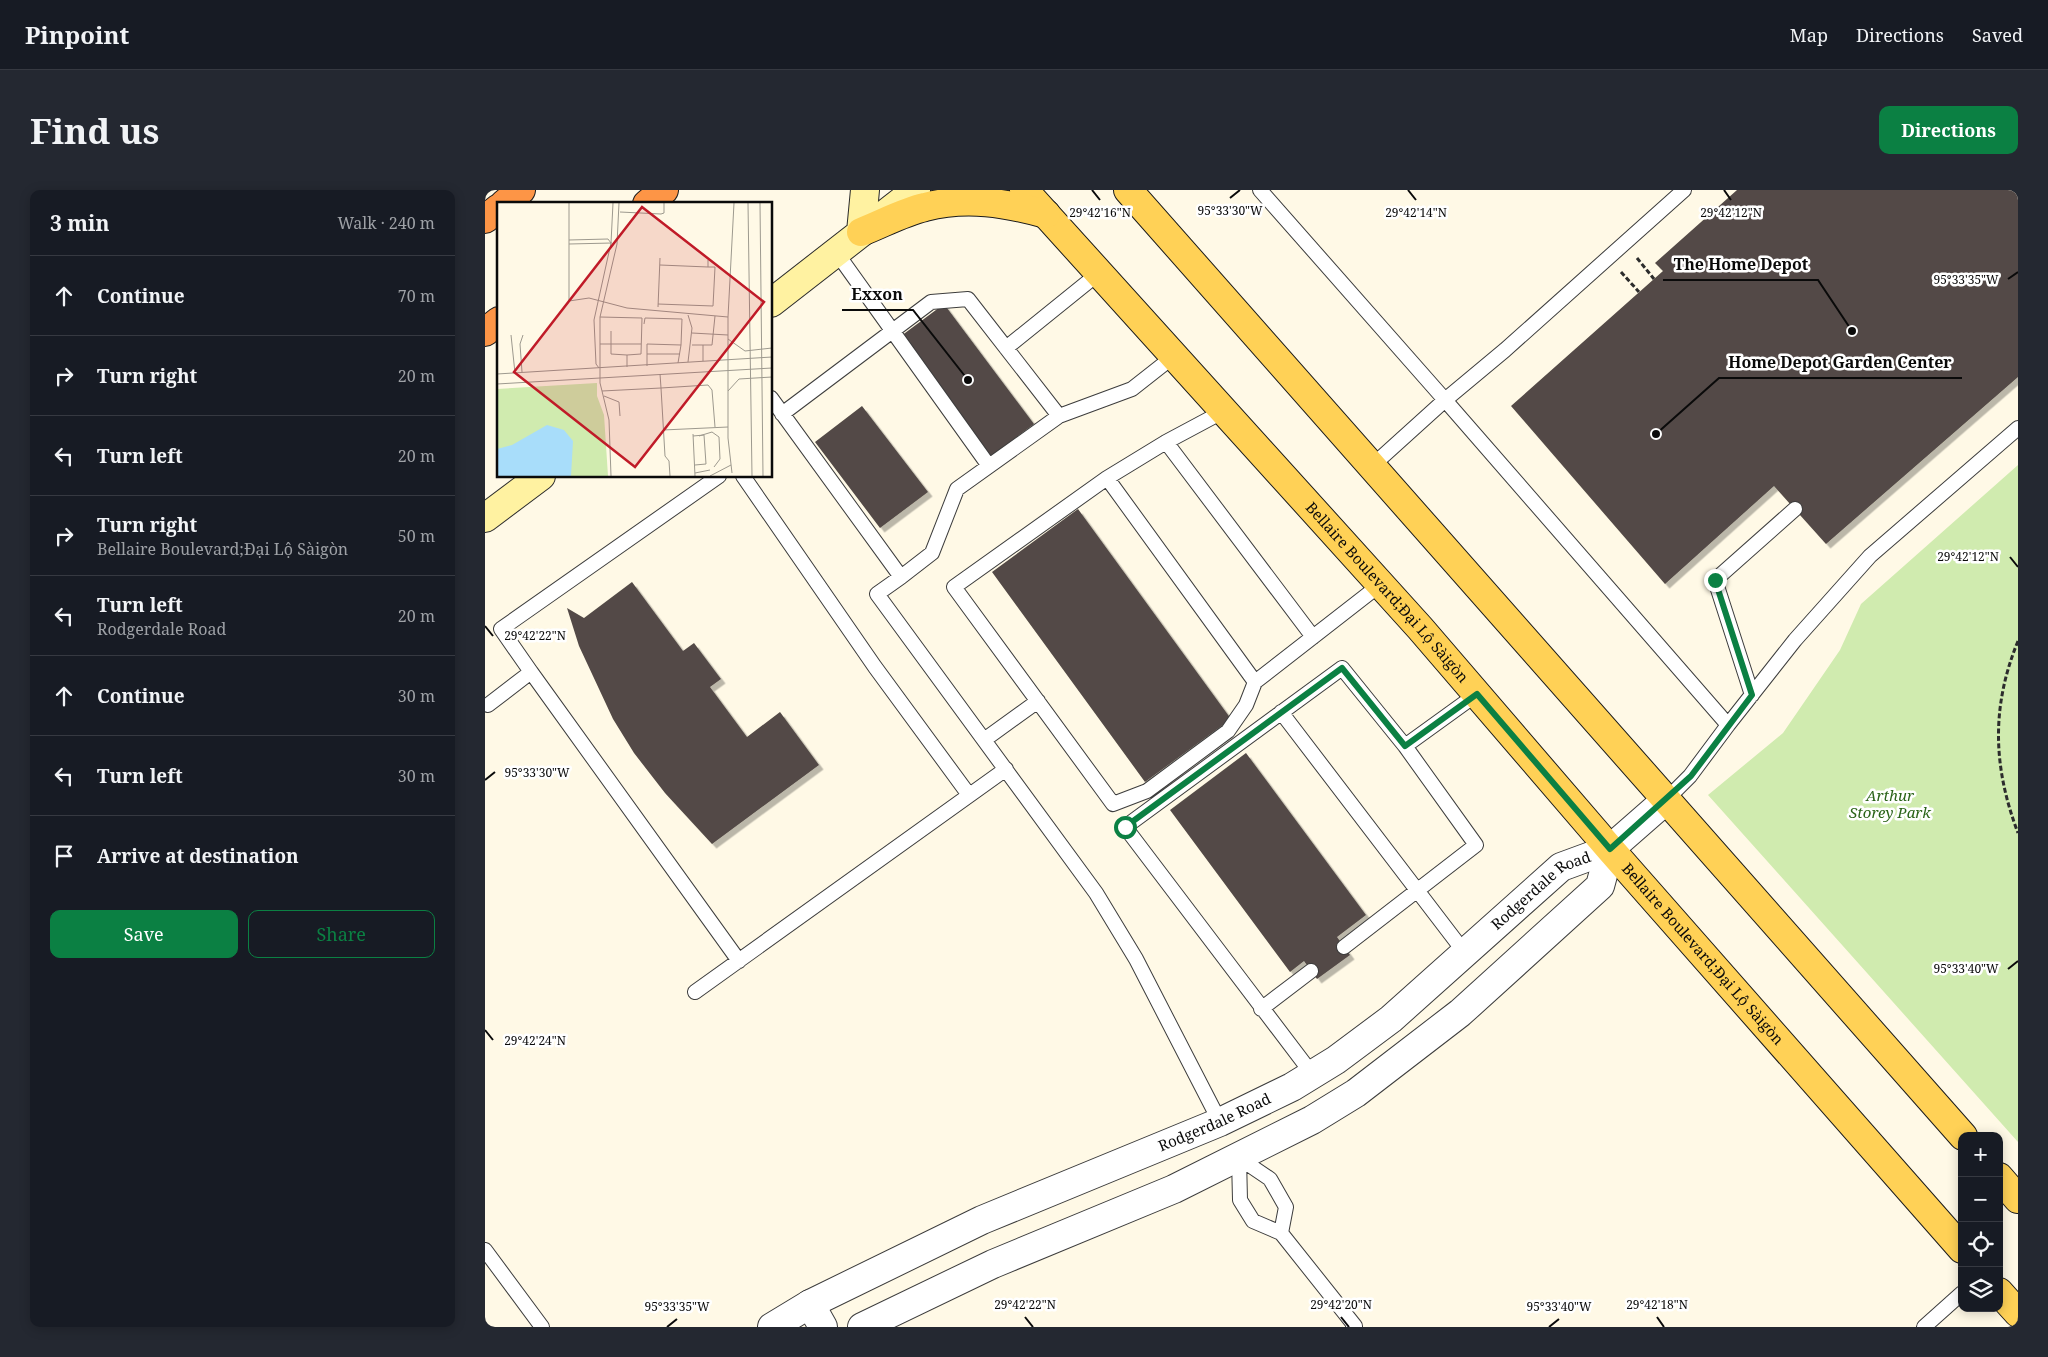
<!DOCTYPE html>
<html lang="en">
<head>
<meta charset="utf-8">
<style>
	body { margin:0; font-family:"Noto Serif",serif; background:#242831; color:#f1f3f6 }
	.controls { position:absolute; right:15px; bottom:15px; display:grid; overflow:hidden; border-radius:10px; box-shadow:0 2px 12px #0003 }
	.controls button { width:45px; height:45px; display:grid; place-items:center; padding:0; border:0; border-bottom:1px solid #363941; background:#171b24; color:#f1f3f6; font:25px sans-serif }
	.stop { position:absolute; width:15px; height:15px; margin:-11px; border:4px solid #0b8043; border-radius:50%; background:#fff }
	.stop.end { background:#0b8043; border-color:#fff; box-shadow:0 1px 5px #0008 }
	.list { margin:0; padding:0; list-style:none }
	h2 { display:flex; justify-content:space-between; align-items:center; height:65px; margin:0; padding:0 20px; font-size:21px }
	h2 small { font-size:16px; font-weight:400; color:#9ea1a6 }
	.list li { display:grid; grid-template-columns:32px 1fr auto; gap:15px; align-items:center; box-sizing:border-box; height:80px; padding:0 20px; border-top:1px solid #363941 }
	.list b { display:block; font-size:19px; white-space:nowrap }
	.list p { margin:0; font-size:16px; white-space:nowrap; color:#9ea1a6 }
	.list em { font-size:16px; font-style:normal; color:#9ea1a6 }
	.actions { display:flex; gap:10px; padding:15px 20px }
	.actions a { flex:1; padding:11px 0; border:1px solid #0b8043; border-radius:10px; text-align:center; font-size:18px; color:#0b8043 }
	.actions .main { background:#0b8043; color:#fff }
	.icon { flex:none; width:28px; height:28px; fill:none; stroke:currentColor; stroke-width:2; stroke-linecap:round; stroke-linejoin:round }
	.map { position:relative; flex:none; width:1533px; height:1137px; overflow:hidden; border-radius:10px }
	header { display:flex; align-items:center; gap:30px; box-sizing:border-box; height:70px; padding:0 25px; background:#171b24; border-bottom:1px solid #363941 }
	header strong { font-size:24px }
	nav { display:flex; gap:28px; margin-inline-start:auto; font-size:18px }
	.intro { display:flex; align-items:center; justify-content:space-between; box-sizing:border-box; height:120px; padding:0 30px }
	h1 { margin:0; font-size:35px }
	.button { padding:12px 22px; border-radius:10px; background:#0b8043; color:#fff; font-size:18px; font-weight:700 }
	main { display:flex; gap:30px; padding:0 30px }
	aside { flex:1; background:#171b24; border-radius:10px; box-shadow:0 2px 12px #0003 }
	.map>svg:first-child { display:block }
	.green { fill:#d0ebaf }
	.building { fill:#534a46; filter:url(#shadow) }
	.lines { fill:none; stroke-linecap:round; stroke-linejoin:round }
	.service-casing { stroke:#3d3d3d; stroke-width:16 }
	.tertiary-casing { stroke:#3d3d3d; stroke-width:30 }
	.secondary-casing { stroke:#2c2c2c; stroke-width:30 }
	.primary-casing { stroke:#1b1b1b; stroke-width:30 }
	.motorway-casing { stroke:#1b1b1b; stroke-width:30 }
	.path { stroke:#2c2c2c; stroke-width:3; stroke-dasharray:5 2.5; stroke-linecap:butt }
	.service { stroke:#fff; stroke-width:14 }
	.tertiary { stroke:#fff; stroke-width:28 }
	.secondary { stroke:#fff2a1; stroke-width:28 }
	.primary { stroke:#ffd156; stroke-width:28 }
	.motorway { stroke:#fd9546; stroke-width:28 }
	.route { stroke:#0b8043; stroke-width:6 }
	.ticks { fill:none; stroke:#0a0a0a; stroke-width:2 }
	.labels { text-anchor:middle; stroke-width:5; stroke-linejoin:round; paint-order:stroke }
	.street-label { font-size:15px; fill:#0a0a0a; stroke:#fff }
	.park-label { font-size:15px; font-style:italic; fill:#2a6318; stroke:#fff }
	.inset-road { fill:none; stroke:#9d998e; stroke-width:1 }
	.view { fill:#c01b28; fill-opacity:0.15; stroke:#c01b28; stroke-width:2.5 }
	.inset-edge { fill:none; stroke:#0a0a0a; stroke-width:2.5 }
	.ticks-label { font-size:12px; text-anchor:middle; fill:#0a0a0a; stroke:#fff; stroke-width:5; stroke-linejoin:round; paint-order:stroke }
	.leader { fill:none; stroke:#0a0a0a; stroke-width:2 }
	.callout-dot { fill:#0a0a0a; stroke:#fff; stroke-width:2 }
	.callout-label { font-size:16px; text-anchor:middle; font-weight:bold; fill:#0a0a0a; stroke:#fff; stroke-width:5; stroke-linejoin:round; paint-order:stroke }
</style>
</head>
<body>
<header>
<strong>Pinpoint</strong>
<nav><a>Map</a><a>Directions</a><a>Saved</a></nav>
</header>
<div class="intro"><h1>Find us</h1><a class="button">Directions</a></div>
<main>
<aside>
<h2>3 min<small>Walk · 240 m</small></h2>
<ul class="list">
<li><svg class="icon" aria-label="ahead" viewBox="0 0 24 24"><path d="M12 20V5M6 11l6-6 6 6"/></svg><div><b>Continue</b></div><em>70 m</em></li>
<li><svg class="icon" aria-label="right" viewBox="0 0 24 24"><path d="M7 20v-9h11M14 6l5 5-5 5"/></svg><div><b>Turn right</b></div><em>20 m</em></li>
<li><svg class="icon" aria-label="left" viewBox="0 0 24 24"><path d="M17 20v-9H6M10 6l-5 5 5 5"/></svg><div><b>Turn left</b></div><em>20 m</em></li>
<li><svg class="icon" aria-label="right" viewBox="0 0 24 24"><path d="M7 20v-9h11M14 6l5 5-5 5"/></svg><div><b>Turn right</b><p>Bellaire Boulevard;Đại Lộ Sàigòn</p></div><em>50 m</em></li>
<li><svg class="icon" aria-label="left" viewBox="0 0 24 24"><path d="M17 20v-9H6M10 6l-5 5 5 5"/></svg><div><b>Turn left</b><p>Rodgerdale Road</p></div><em>20 m</em></li>
<li><svg class="icon" aria-label="ahead" viewBox="0 0 24 24"><path d="M12 20V5M6 11l6-6 6 6"/></svg><div><b>Continue</b></div><em>30 m</em></li>
<li><svg class="icon" aria-label="left" viewBox="0 0 24 24"><path d="M17 20v-9H6M10 6l-5 5 5 5"/></svg><div><b>Turn left</b></div><em>30 m</em></li>
<li><svg class="icon" aria-label="arrive" viewBox="0 0 24 24"><path d="M6 21V4h12l-3 4 3 4H6"/></svg><div><b>Arrive at destination</b></div></li>
</ul>
<div class="actions"><a class="main">Save</a><a>Share</a></div>
</aside>
<div class="map">
<svg width="1533" height="1137" viewBox="0 0 1533 1137">
	<defs>
		<filter id="shadow"><feDropShadow dx="4.5" dy="4.5" stdDeviation="0" flood-color="#0004"/></filter>
	</defs>
	<rect width="100%" height="100%" fill="#fff9e6"/>
	<path class="green" d="M1533 275V952L1223 605 1298 543 1355 460 1376 414Z"/>
	<path class="building" d="M1252 0H1533V187L1341 354 1289 296 1180 394 1026 216 1178 81 1170 73Z
		M459 114 549 234 506 266 416 146Z
		M377 216 443 302 395 338 330 252Z
		M593 319 746 529 660 592 507 382Z
		M147 392 198 461 209 453 236 489 225 497 262 547 295 522 334 575 227 654 180 603 149 563 128 529 94 456 82 418 99 428Z
		M761 563 881 725 852 747 865 765 832 789 819 771 805 782 685 620Z"/>
	<g class="lines">
		<defs>
			<path id="service" d="M775 0 960 210 1020 160 1199 0
				M351 62 504 276
				M521 158 614 83
				M286 208 416 387 392 404 611 703 651 769 735 932
				M739 221 681 252 622 288 770 492 896 394
				M297 224 446 112 483 109 574 226
				M681 252 828 447
				M887 276 960 210 1243 535 1205 586 1181 610
				M258 286 390 477 484 605
				M622 288 469 397 628 614 662 601 743 541 761 515 770 492
				M416 387 447 363 472 299 574 226 647 199 689 166
				M46 482 254 771
				M1267 505 1230 390 1310 319
				M3 515 46 482 16 439 234 286
				M796 522 980 763
				M1243 535 1310 450 1385 366 1533 238
				M499 550 553 511
				M859 757 991 655 920 556
				M210 802 521 579
				M776 819 826 781
				M828 885 640 637 857 478 920 556 992 504
				M754 968 755 1010 768 1031 796 1043 870 1136 868 1137
				M754 968 785 989 801 1017 796 1043
				M0 1060 57 1137
				M1439 1137 1477 1103"/>
			<g id="tertiary">
				<path d="M325 1114 338 1137"/>
				<path id="s1" d="M287 1137 325 1114 497 1030 735 932 807 897 851 870 906 829 1076 677 1125 659 1181 610"/>
				<path d="M377 1137 508 1074 689 999 827 930 871 903 975 823 1115 696 1125 659"/>
			</g>
			<path id="secondary" d="M376 42 380 0
				M286 113 431 0
				M0 328 56 286"/>
			<g id="primary">
				<path id="s2" d="M539 0 935 438 1125 659 1477 1059"/>
				<path d="M643 0 1478 946"/>
				<path d="M376 42C397 34 418 22 440 17 482 6 521 13 561 24"/>
				<path d="M1514 987 1533 1009"/>
				<path d="M1514 1102 1533 1123"/>
			</g>
			<path id="motorway" d="M19 14 36 0
				M162 14 179 0
				M0 29 14 18
				M0 142 14 131"/>
		</defs>
		<use href="#service" class="service-casing"/>
		<use href="#tertiary" class="tertiary-casing"/>
		<use href="#secondary" class="secondary-casing"/>
		<use href="#primary" class="primary-casing"/>
		<use href="#motorway" class="motorway-casing"/>
		<path class="path" d="M1152 68 1169 89
			M1136 82 1154 102
			M1533 451C1506 517 1508 577 1533 643"/>
		<use href="#service" class="service"/>
		<use href="#tertiary" class="tertiary"/>
		<use href="#secondary" class="secondary"/>
		<use href="#primary" class="primary"/>
		<use href="#motorway" class="motorway"/>
	</g>
	<g class="lines">
		<path class="route" d="M640 637 857 478 920 556 992 504 1125 659 1206 586 1267 505 1230 390"/>
	</g>
	<path class="ticks" d="M607 0 615 10M923 0 931 10M1239 0 1246 10M745 8 755 0M1523 89 1533 82M1525 367 1533 377M0 436 8 446M0 590 10 582M1523 779 1533 771M0 840 8 850M540 1127 548 1137M856 1127 864 1137M1172 1127 1179 1137M182 1137 192 1129M1064 1137 1074 1129"/>
	<g class="labels">
		<g class="street-label">
			<text dy="5" stroke="none"><textPath href="#s2" startOffset="542">Bellaire Boulevard;Đại Lộ Sàigòn</textPath></text>
			<text dy="5" stroke="none"><textPath href="#s1" startOffset="892">Rodgerdale Road</textPath></text>
			<text dy="5" stroke="none"><textPath href="#s2" startOffset="1022">Bellaire Boulevard;Đại Lộ Sàigòn</textPath></text>
			<text dy="5" stroke="none"><textPath href="#s1" startOffset="488">Rodgerdale Road</textPath></text>
		</g>
		<g class="park-label">
			<text x="1405" y="611">Arthur<tspan x="1405" dy="17">Storey Park</tspan></text>
		</g>
	</g>
	<g transform="translate(12 12)">
		<rect width="275" height="275" fill="#fff9e6"/>
		<path d="M100 181V194L107 213 111 274H0V187Z" fill="#d0ebaf"/>
		<path d="M50 223 67 228 76 239 74 274H0V247L15 243Z" fill="#a8ddfa"/>
		<path class="inset-road" d="M72 1V99L92 96 130 106 231 115M122 1 120 42 103 115V181L105 189 164 186 163 172M251 1 255 274M263 1 266 274M123 10 164 12 167 11V1M72 38 111 37 114 41M72 42 115 41M163 63 211 65M161 102 216 104 218 65H211V58M161 105 163 56M191 113 195 126 191 160M103 115 145 116 144 152 130 153V165M147 122 148 116 185 117 184 143M114 129V152L130 153M195 131 231 133M14 133 18 171M231 137 248 149 275 146M103 142H144M195 143H215L218 114M206 143V159M150 152H183M150 164V142L184 143 181 161M102 166 99 162 97 118 114 41 116 1M25 170 23 142 26 133M0 172 275 155M0 182 275 166M105 189 112 218 114 274M231 189 242 177 275 175M107 194 122 200 123 214M166 228 231 225M196 232 198 274M196 234 207 233 209 262 198 263M202 234 215 230 222 235 223 257 217 265M198 271 213 268M235 271 231 236V115L237 1M173 274 172 259 168 254 164 186 211 183 215 188 218 225M213 274 234 263"/>
		<path class="view" d="M145 5 267 100 138 265 17 170Z"/>
		<rect width="275" height="275" class="inset-edge"/>
	</g>
	<g class="ticks-label">
		<text x="745" y="25">95°33'30"W</text>
		<text x="615" y="27">29°42'16"N</text>
		<text x="931" y="27">29°42'14"N</text>
		<text x="1246" y="27">29°42'12"N</text>
		<text x="1481" y="94">95°33'35"W</text>
		<text x="1483" y="371">29°42'12"N</text>
		<text x="50" y="450">29°42'22"N</text>
		<text x="52" y="587">95°33'30"W</text>
		<text x="1481" y="783">95°33'40"W</text>
		<text x="50" y="855">29°42'24"N</text>
		<text x="540" y="1119">29°42'22"N</text>
		<text x="856" y="1119">29°42'20"N</text>
		<text x="1172" y="1119">29°42'18"N</text>
		<text x="192" y="1121">95°33'35"W</text>
		<text x="1074" y="1121">95°33'40"W</text>
	</g>
	<path class="leader" d="M1367 141L1333 90H1178M483 190L428 120H357M1171 244L1234 188H1477"/>
	<g class="callout-dot">
		<circle cx="1367" cy="141" r="5"/>
		<circle cx="483" cy="190" r="5"/>
		<circle cx="1171" cy="244" r="5"/>
	</g>
	<g class="callout-label">
		<text x="1256" y="80">The Home Depot</text>
		<text x="392" y="110">Exxon</text>
		<text x="1355" y="178">Home Depot Garden Center</text>
	</g>
</svg>
<div class="controls">
<button>+</button>
<button>−</button>
<button><svg class="icon" aria-label="locate" viewBox="0 0 24 24"><circle cx="12" cy="12" r="6"/><path d="M12 2v4M12 18v4M2 12h4M18 12h4"/></svg></button>
<button><svg class="icon" aria-label="layers" viewBox="0 0 24 24"><path d="M12 4l9 5-9 5-9-5zM3 14l9 5 9-5"/></svg></button>
</div>
<div class="stop" style="left:640px;top:637px"></div>
<div class="stop end" style="left:1230px;top:390px"></div>
</div>
</main>
</body>
</html>
